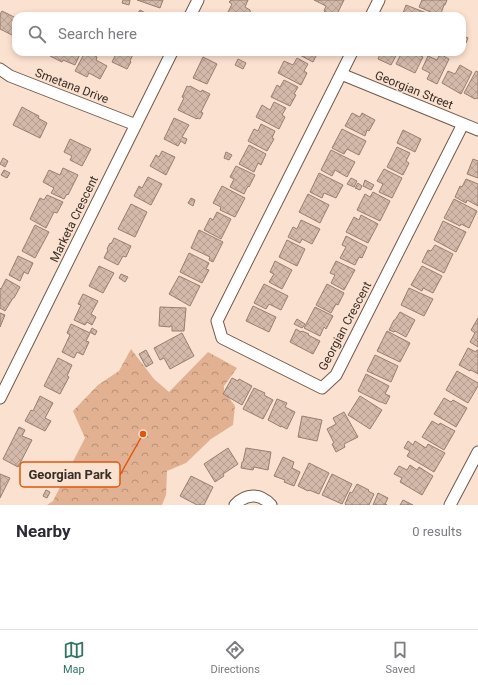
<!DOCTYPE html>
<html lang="en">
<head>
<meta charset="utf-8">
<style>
	body { margin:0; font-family:Roboto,sans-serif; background:#f7f7f7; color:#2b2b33 }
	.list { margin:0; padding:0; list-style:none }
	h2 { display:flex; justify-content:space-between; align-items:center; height:52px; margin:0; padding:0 16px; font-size:17px }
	h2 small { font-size:13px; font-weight:400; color:#7c7c81 }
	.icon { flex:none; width:22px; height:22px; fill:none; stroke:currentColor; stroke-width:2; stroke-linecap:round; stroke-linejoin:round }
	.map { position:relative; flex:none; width:478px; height:505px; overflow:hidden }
	.search { position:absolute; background:#fff; box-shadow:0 2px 6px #0003; left:12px; right:12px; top:12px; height:44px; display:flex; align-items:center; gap:10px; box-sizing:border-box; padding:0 14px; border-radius:12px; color:#7c7c81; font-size:15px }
	.sheet { height:124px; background:#fff }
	nav { display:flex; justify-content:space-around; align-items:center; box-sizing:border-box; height:56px; border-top:1px solid #e1e1e2; background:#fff; font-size:11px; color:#7c7c81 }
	nav a { display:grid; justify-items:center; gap:2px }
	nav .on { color:#317466 }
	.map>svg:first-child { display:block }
	.forest { fill:url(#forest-crowns) }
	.building { fill:url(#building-cross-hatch); stroke:#967f6f }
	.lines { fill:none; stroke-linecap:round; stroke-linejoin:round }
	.minor-casing { stroke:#705a4c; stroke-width:13 }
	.minor { stroke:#fff; stroke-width:11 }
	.labels { text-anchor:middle; stroke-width:3; stroke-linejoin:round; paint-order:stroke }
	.street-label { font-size:12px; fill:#382e27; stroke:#fbe1d0 }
	.leader { fill:none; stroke:#df570d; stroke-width:1.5 }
	.callout-dot { fill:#df570d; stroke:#fbe1d0; stroke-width:1.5 }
	.callout { fill:#fbe1d0; stroke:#df570d; stroke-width:1.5 }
	.callout-label { font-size:13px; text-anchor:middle; font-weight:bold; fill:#382e27 }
</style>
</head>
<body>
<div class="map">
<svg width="478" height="505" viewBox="0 0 478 505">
	<defs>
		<pattern id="forest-crowns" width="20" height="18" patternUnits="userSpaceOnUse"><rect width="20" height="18" fill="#e1b192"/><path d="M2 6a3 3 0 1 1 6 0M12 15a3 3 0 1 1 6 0" fill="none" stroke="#b79077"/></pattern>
		<pattern id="building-cross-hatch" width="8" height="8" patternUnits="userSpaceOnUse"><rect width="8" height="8" fill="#d3b9a9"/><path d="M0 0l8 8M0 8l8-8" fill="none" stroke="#b69f91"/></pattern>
	</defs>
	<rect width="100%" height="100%" fill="#fbe1d0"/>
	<path class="forest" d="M131 349 154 379 169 392 208 352 237 368 224 386V391L235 406 233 425 211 439 186 463 167 471 166 495 162 505H47L53 501 85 438 73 411 98 385 119 371Z"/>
	<path class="building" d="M123 0H130L129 5 122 3Z
		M137 0H163L160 8Z
		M231 0H248L245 7 250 10 251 16H226L232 4 229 2Z
		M314 0H344L336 16H334L324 11 326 6Z
		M422 0H447L445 5H444L440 16 419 7Z
		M406 5 429 14 428 16H402Z
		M140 10 151 16H136Z
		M2 11 16 18V32L14 36 0 29V14Z
		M464 36 468 38 466 43 462 41Z
		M52 52H81L75 65 63 60 62 62 50 56Z
		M85 52H97L95 56 97 57 96 60 107 66 100 79 89 73 87 77 75 71Z
		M117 52H137L136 53 134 52 130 61 131 62 127 69 112 62Z
		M296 52H318L313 62 296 53Z
		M381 52H398L391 65 378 59Z
		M402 52H413L423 57 415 73 396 64Z
		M440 54 449 59 437 84 427 79 430 73 422 69 428 56 437 60Z
		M203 57 217 64 207 84 193 78Z
		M297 58 308 64 304 71 307 73 301 85 278 73 284 61 293 65Z
		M238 59 246 63 243 69 235 65Z
		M460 65 472 72 461 94 442 83 448 71 455 74Z
		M476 71 478 72V99L476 98 475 99 464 93Z
		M284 80 298 87 294 94 296 95 290 106 271 97 277 85 280 87Z
		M187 86 189 87 190 86 201 92 202 90 210 94 201 112 203 113 200 119 198 118 197 119 178 110 184 98 182 97Z
		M274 102 286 108 282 115 285 117 279 129 256 117 262 105 270 110Z
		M22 107 33 113 39 116 38 118 47 123 40 138 13 125Z
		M352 113 360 117 362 113 375 120 369 131 367 130 365 136 345 126Z
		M174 118 189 125 182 137 187 139 185 144 181 141 178 146 164 139Z
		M261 124 275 131 272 138 274 139 267 151 248 141 254 129 258 131Z
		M342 129 366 141 359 155 347 149 344 154 332 148Z
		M403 130 421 139 415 152 397 143Z
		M70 139 91 149 82 166 70 160 72 156 64 152Z
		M249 145 266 154 261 165 258 163 254 172 239 164Z
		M397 147 410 153 406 161 409 163 403 175 387 167Z
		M331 150 355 162 347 177 335 170 332 176 321 170Z
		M162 151 175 157 166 175 150 166 156 155 159 157Z
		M226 152 232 155 229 160 224 158Z
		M3 158 8 161 5 167 0 164Z
		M473 159 478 161V178L467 174Z
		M236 166 255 175 249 187 248 186 244 194 230 187 234 179 230 177Z
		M63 168 78 175 68 195 67 194 64 199 51 193 54 188 43 182 49 170 60 175Z
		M384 169 402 178 392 198 379 192 383 184 377 181Z
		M4 170 10 173 7 178 1 175Z
		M319 173 343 185 336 198 324 193 322 198 310 192Z
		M148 177 162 184 151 205 134 196 139 186 142 188Z
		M351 178 357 181 354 187 347 184Z
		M466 179 478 184V206L467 200 466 203 455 197 460 186 462 187Z
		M365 180 374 185 371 190 363 186Z
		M358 183 362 186 360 190 355 188Z
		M222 186 245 198 235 217 220 210 221 207 213 203Z
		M373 192 390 201 380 221 357 210 365 194 370 197Z
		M308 194 329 205 320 223 299 212Z
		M47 195 63 202 57 213 54 212 46 228 30 219 40 198 44 200Z
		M191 198 195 200 193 206 188 203Z
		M454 199 477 211 469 228 461 224 460 226 444 218Z
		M131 204 147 212 135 237 118 229Z
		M217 212 231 219 221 239 204 230 210 218 213 220Z
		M361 215 378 224 368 243 346 232 354 217 359 220Z
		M301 220 320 229 312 244 302 239 300 243 288 237 293 227 297 229Z
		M443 221 466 232 456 252 434 240Z
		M35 225 49 232 35 258 22 251Z
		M199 230 223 242 213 262 209 260 210 257 191 248Z
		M346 236 367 247 362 258 359 257 355 265 340 258 346 247 342 245Z
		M114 238 131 246 126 257 123 256 118 265 104 258 108 250 107 249 110 243 111 244Z
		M287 240 305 249 297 266 279 257Z
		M435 245 453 254 444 273 422 262 428 250 431 251Z
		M189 253 209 263 206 269 209 270 202 283 180 272Z
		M18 256 33 263 28 274 24 272 20 281 9 275Z
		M275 261 292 270 282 289 269 282 274 274 270 272Z
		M336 261 355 270 344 290 331 283 335 275 330 273Z
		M99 266 114 273 103 293 89 286Z
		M422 266 442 276 433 293 423 288 422 291 411 285Z
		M121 274 128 277 125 282 119 278Z
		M179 276 200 286 190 306 169 294Z
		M6 279 20 287 14 298H13L5 311 0 308V288L1 289Z
		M264 284 288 296 281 310 269 304 266 309 254 303Z
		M327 284 344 293 338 305 336 304 331 313 316 305Z
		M409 288 433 299 424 316 401 305Z
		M83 294 98 301 91 314 96 317 92 325 87 322 85 325 74 320 81 305 78 304Z
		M253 306 276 317 269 332 246 321Z
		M160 307 186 308 184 331H172V326H170V327L159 326Z
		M315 307 333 316 326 329 324 327 320 336 304 328Z
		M400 312 415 320 406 337 395 331 394 332 389 330 394 320H395Z
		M0 313 5 315 0 327Z
		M478 318V347L470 342 475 333 471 330Z
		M297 319 305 324 302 328 294 324Z
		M71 324 90 333 86 341 89 342 83 355 77 352 74 358 62 352 70 335 67 333Z
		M92 328 97 331 95 335 90 332Z
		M296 329 301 332 302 331 309 334 308 335 320 341 313 354 290 342Z
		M387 331 410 343 400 362 377 351Z
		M182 333 194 356 170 369 164 358 160 360 154 348Z
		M468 348 476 352 477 350H478V374L471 370 470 371 459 365Z
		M146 350 153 363 146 367 139 354Z
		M375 355 398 366 391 382 367 371Z
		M58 358 72 365 67 376 69 377 60 394 44 386Z
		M457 371 478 383V386L468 403 446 390Z
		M366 374 389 386 385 394 390 396 386 404 381 402H380L358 391Z
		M232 378 238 381 239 379 252 386 242 405 223 394Z
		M254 388 265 393 264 395 273 400 263 419 243 409Z
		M40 396 53 403 45 418 51 421 45 431 25 421 31 410 33 411Z
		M360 396 382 410 370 429 348 415Z
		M444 398 451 402 453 400 467 408 456 427 434 414Z
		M277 399 287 403 285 407 295 412 287 429 281 426V427L268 420Z
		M344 412 358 437 344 444 345 447 336 452 332 444 334 443 327 429 336 424 333 418Z
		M302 416 322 420 317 441 298 437Z
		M432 421 439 425 440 423 455 431 444 450 422 437Z
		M19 427 25 430 22 436 32 440 18 467 3 459Z
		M408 441 413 445 415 441 426 448 428 444 445 453 434 472 407 456 410 451 404 448Z
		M228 448 238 464 223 474 224 476 215 482 204 464Z
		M246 448 271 452 268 470 254 467 253 470 241 468 242 462H243Z
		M283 457 294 462 292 468 300 472 294 486 284 482 285 480 274 476Z
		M309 463 329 473 319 494 309 490 308 491 298 486Z
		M410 465 417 470 419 467 433 476 422 495 400 482 402 478 394 474 399 466 407 470Z
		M0 474 10 478 0 498Z
		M332 474 352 484 342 504 322 495Z
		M191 476 213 487 204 505H197L180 496Z
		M357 484 369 490 368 491 374 494 369 505H346L345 504 350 492 352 493Z
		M46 490 50 492 47 498 43 496Z
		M378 493 388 498 385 504 387 505H373Z
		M403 500 413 505H400Z"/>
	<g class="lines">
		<defs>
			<path id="minor" d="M190 16 198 0
				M371 16 379 0
				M352 52 217 321 222 338 322 388 336 375 463 124
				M0 69 10 76 136 125
				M341 74 478 130
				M0 398 172 52
				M235 505C246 493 260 493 271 505
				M450 505 478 452"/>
		</defs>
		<use href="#minor" class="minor-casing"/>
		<use href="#minor" class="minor"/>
	</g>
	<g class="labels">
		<g class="street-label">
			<text transform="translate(72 86) rotate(21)" y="4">Smetana Drive</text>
			<text transform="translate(414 90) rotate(22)" y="4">Georgian Street</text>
			<text transform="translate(74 219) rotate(-64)" y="4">Marketa Crescent</text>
			<text transform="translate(345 326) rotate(-62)" y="4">Georgian Crescent</text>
		</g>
	</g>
	<path class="leader" d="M143 434L120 475"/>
	<circle class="callout-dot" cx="143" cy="434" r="4"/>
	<rect class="callout" x="20" y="462" width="100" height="25" rx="4"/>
	<g class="callout-label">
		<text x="70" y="479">Georgian Park</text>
	</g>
</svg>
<div class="search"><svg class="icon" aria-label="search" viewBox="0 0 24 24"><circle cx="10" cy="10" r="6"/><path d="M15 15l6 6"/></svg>Search here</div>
</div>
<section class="sheet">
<h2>Nearby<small>0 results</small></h2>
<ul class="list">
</ul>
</section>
<nav>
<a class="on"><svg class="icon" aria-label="map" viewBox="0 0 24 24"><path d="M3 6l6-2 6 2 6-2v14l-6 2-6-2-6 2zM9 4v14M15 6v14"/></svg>Map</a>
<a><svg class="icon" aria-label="directions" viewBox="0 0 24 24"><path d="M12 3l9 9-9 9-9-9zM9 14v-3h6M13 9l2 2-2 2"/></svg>Directions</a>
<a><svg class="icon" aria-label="saved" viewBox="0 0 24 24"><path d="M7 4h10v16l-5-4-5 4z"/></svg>Saved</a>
</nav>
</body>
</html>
